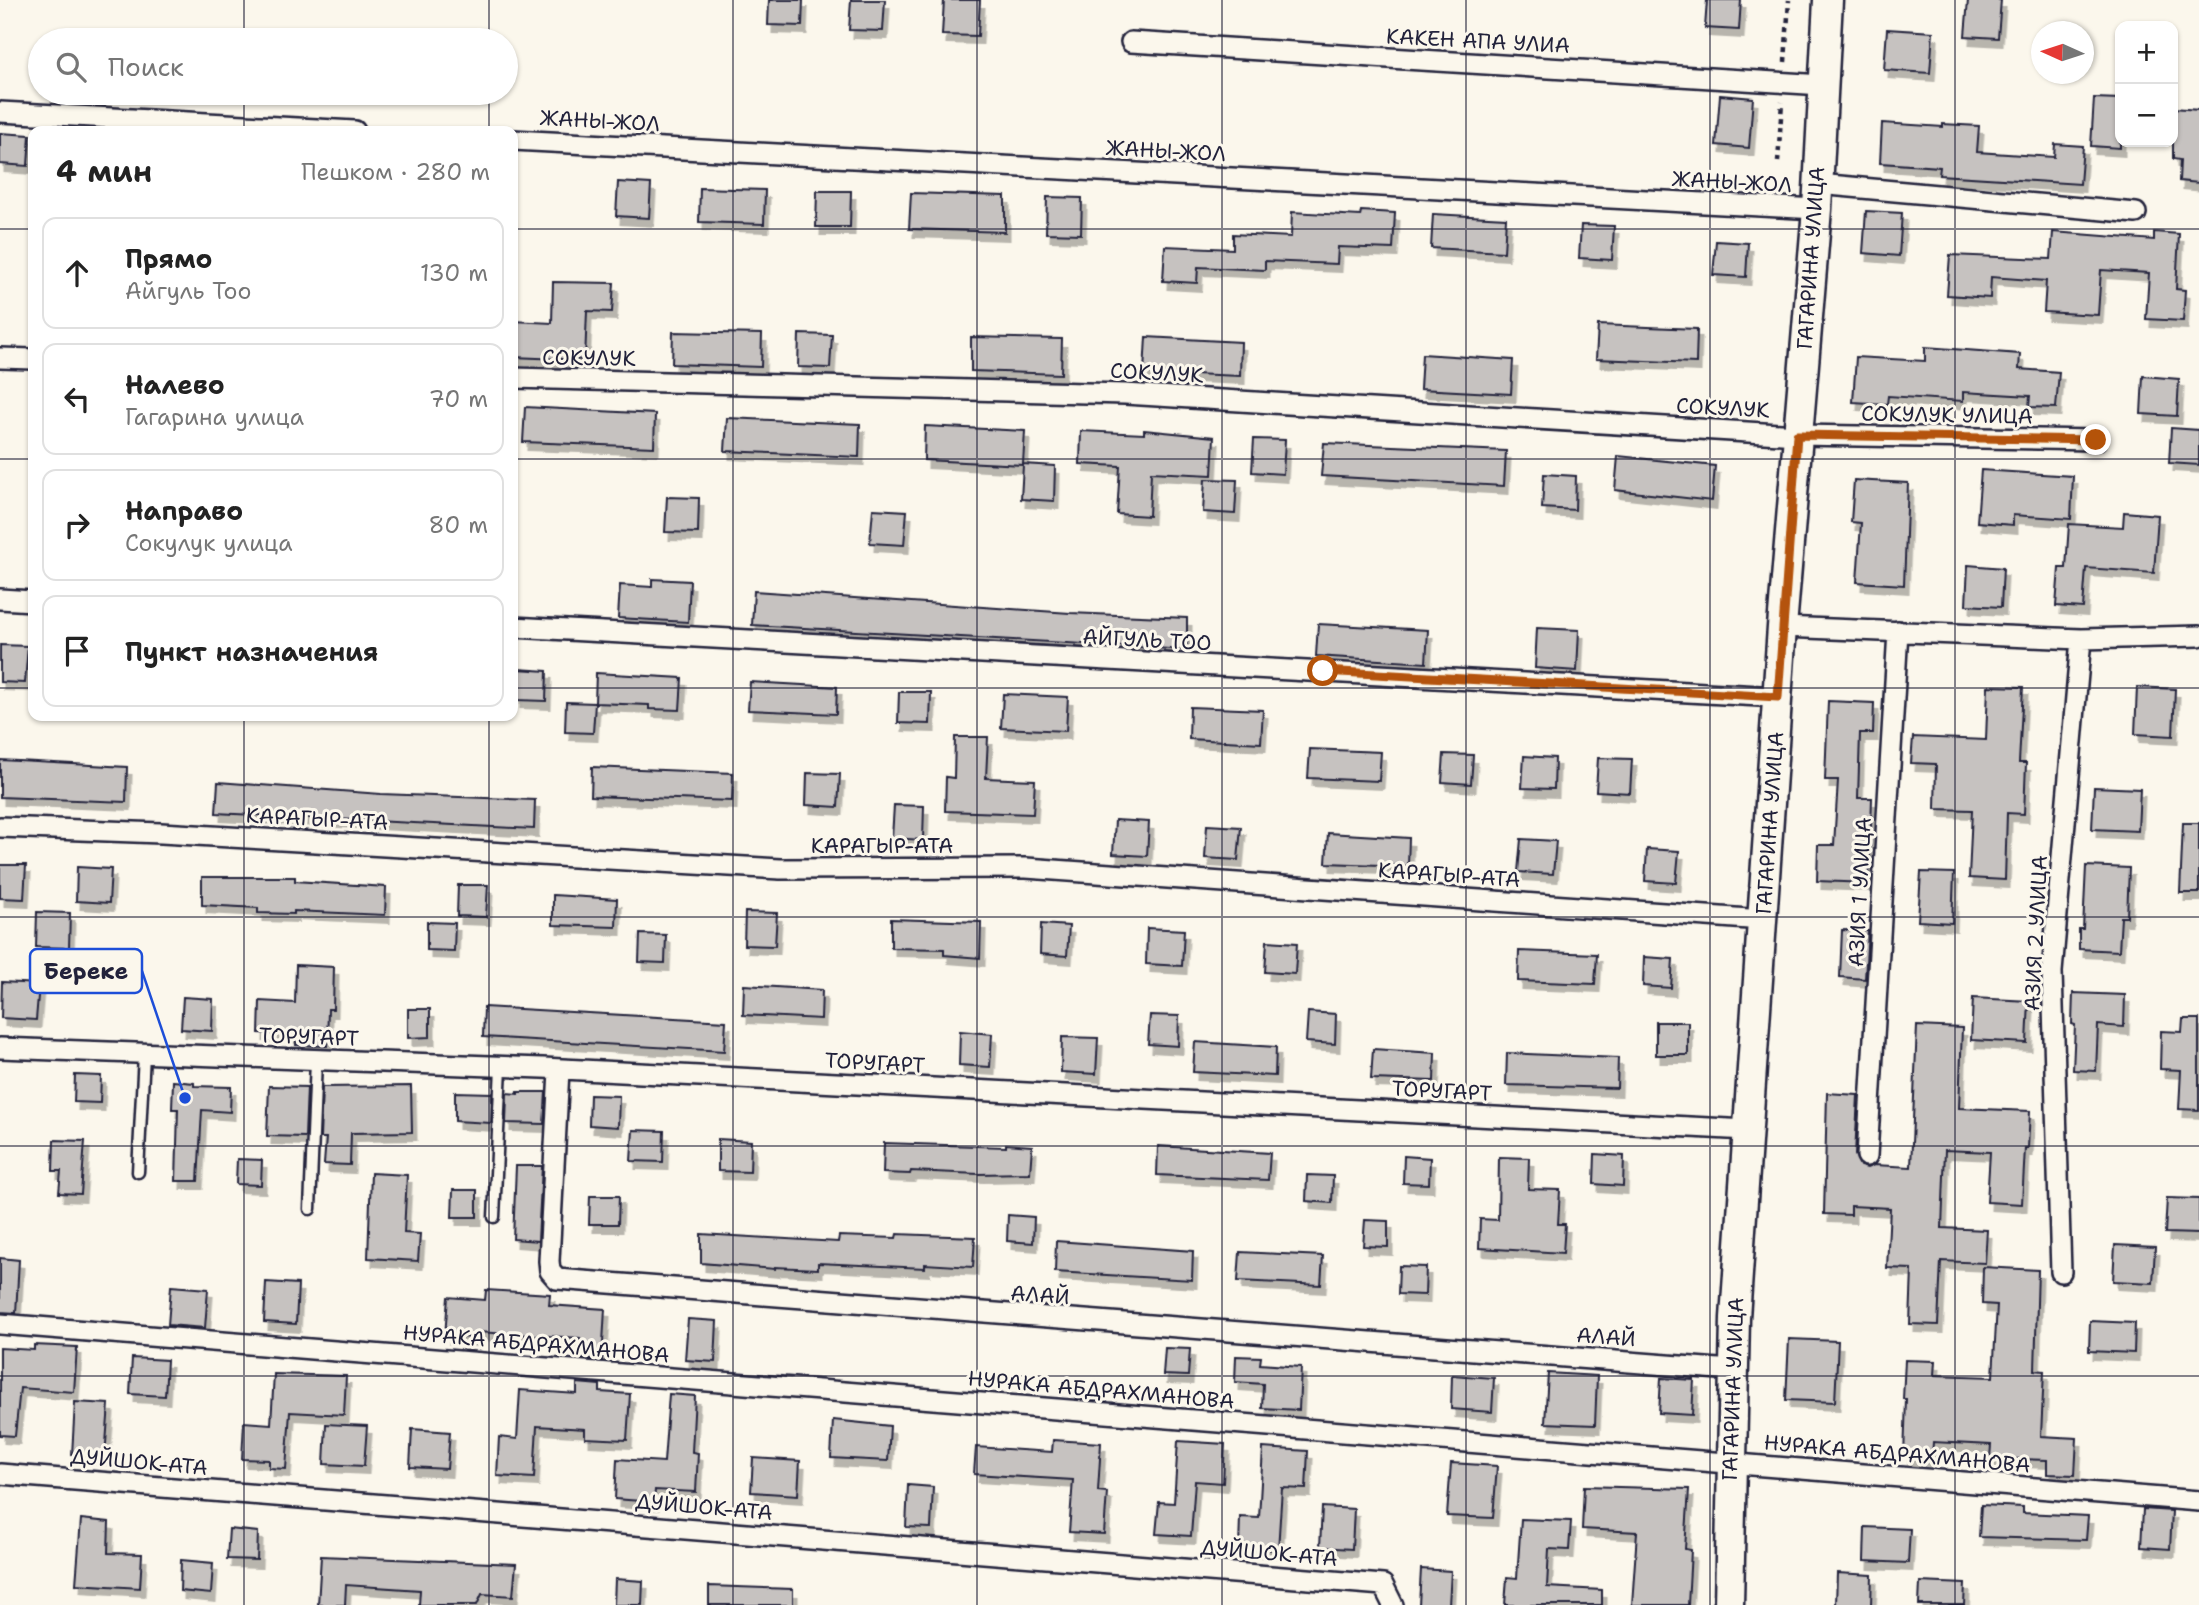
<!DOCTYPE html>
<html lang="ru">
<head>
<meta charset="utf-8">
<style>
	body { margin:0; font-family:"Shantell Sans",sans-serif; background:#f6f6f6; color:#222 }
	.controls { position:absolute; right:21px; top:21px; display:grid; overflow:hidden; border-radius:14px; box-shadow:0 2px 5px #0004 }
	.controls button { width:63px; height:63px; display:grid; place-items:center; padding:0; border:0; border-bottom:2px solid #e0e0e0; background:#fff; color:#222; font:35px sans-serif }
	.compass { position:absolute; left:2031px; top:21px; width:63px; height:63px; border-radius:50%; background:#fff; box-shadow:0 2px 5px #0004; rotate:273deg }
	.stop { position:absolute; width:21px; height:21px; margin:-16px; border:5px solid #b45309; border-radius:50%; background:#fff }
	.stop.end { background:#b45309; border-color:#fff; box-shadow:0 2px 7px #0008 }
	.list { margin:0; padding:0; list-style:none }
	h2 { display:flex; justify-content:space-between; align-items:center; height:91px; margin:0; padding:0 28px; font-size:30px }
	h2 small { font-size:23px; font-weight:400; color:#767676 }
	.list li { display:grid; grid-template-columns:46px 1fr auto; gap:21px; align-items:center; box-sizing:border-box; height:112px; margin:0 14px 14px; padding:0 14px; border:2px solid #e0e0e0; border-radius:14px }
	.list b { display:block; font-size:26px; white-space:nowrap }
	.list p { margin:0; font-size:23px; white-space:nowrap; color:#767676 }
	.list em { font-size:23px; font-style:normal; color:#767676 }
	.icon { flex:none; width:38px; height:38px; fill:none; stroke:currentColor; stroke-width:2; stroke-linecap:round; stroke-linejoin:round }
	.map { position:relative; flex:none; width:2199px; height:1605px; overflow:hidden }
	.search { position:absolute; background:#fff; box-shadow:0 2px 5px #0004; left:28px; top:28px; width:490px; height:77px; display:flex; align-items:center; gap:18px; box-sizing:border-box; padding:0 24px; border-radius:38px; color:#767676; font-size:26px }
	.panel { position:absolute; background:#fff; box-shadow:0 2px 5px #0004; left:28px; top:126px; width:490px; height:595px; border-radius:14px }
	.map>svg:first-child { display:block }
	.building { fill:#c6c2c0; stroke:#22223b; stroke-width:2; filter:url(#shadow) }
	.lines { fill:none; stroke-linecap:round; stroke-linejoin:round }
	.service-casing { stroke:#22223b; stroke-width:15 }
	.minor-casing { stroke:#22223b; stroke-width:24 }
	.secondary-casing { stroke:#22223b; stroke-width:33 }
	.path { stroke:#22223b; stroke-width:4.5; stroke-dasharray:5 5; stroke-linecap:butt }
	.service { stroke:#fbf7ec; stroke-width:10 }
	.minor { stroke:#fbf7ec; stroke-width:19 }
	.secondary { stroke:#fbf7ec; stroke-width:28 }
	.route { stroke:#b45309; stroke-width:9 }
	.grid { fill:none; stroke:#22223b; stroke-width:2; stroke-opacity:0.55 }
	.labels { text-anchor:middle; stroke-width:6; stroke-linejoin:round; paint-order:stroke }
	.street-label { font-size:21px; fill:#22223b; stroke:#fbf7ec }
	.leader { fill:none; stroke:#1d4ed8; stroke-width:2.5 }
	.callout-dot { fill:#1d4ed8; stroke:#fbf7ec; stroke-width:2.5 }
	.callout { fill:#fbf7ec; stroke:#1d4ed8; stroke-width:2.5 }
	.callout-label { font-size:23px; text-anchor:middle; font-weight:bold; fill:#22223b }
</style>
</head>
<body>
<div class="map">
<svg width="2199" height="1605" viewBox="0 0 2199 1605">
	<defs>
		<filter id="shadow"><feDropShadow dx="4.5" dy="8" stdDeviation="0" flood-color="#0004"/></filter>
	</defs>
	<rect width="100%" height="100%" fill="#fbf7ec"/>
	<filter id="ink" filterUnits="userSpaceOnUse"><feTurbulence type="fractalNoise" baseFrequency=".0143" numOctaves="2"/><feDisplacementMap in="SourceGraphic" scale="14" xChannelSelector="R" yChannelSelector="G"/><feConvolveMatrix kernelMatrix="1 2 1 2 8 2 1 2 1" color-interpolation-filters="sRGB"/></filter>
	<g filter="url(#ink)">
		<path class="building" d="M769 0H803L802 26 768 25Z
			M851 0H885L883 31 849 30Z
			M944 0H980L978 36 942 35Z
			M1707 0H1741L1739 30 1705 28Z
			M1968 0H2001L1998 38 1965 36Z
			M1887 29 1933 32 1930 73 1884 70Z
			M1720 95 1753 98 1749 148 1716 145Z
			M2094 98 2120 99V148L2091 146Z
			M2173 108 2199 110V183L2179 181 2180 160 2173 159Z
			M1882 123 1943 127V124L1979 126 1977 152 2054 157 2055 144 2083 146 2080 184 1939 175 1940 167 1880 163Z
			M0 133 30 135 28 166 0 164Z
			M618 182 651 184 649 218 616 216Z
			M700 188 765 190 764 224 699 222Z
			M817 191H851L850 227H816Z
			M911 193 1005 196V232L909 229Z
			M1047 197 1082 198 1081 234 1046 233Z
			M1361 211 1395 213 1393 249 1338 247 1337 264 1265 261V270L1198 267 1197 283 1163 281 1165 246 1233 249V234L1291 237 1292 212 1360 216Z
			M1866 211 1902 213 1899 256 1863 253Z
			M1433 214 1506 218 1504 252 1431 248Z
			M1581 225 1614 226 1612 260 1579 258Z
			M2053 232 2154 240V232L2179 234 2176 289 2185 290 2183 321 2146 319 2149 273 2101 270 2098 315 2044 312 2046 281 1991 277 1990 298 1947 295 1950 255 2051 259Z
			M1716 241 1748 243 1746 277 1713 275Z
			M553 282 614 283 612 312 587 311 585 360 513 357V321L552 323Z
			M1598 325 1697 329 1696 363 1596 359Z
			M673 332 762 334 761 367 672 364Z
			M799 334 832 335 830 368 798 367Z
			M971 337 1062 339 1061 374 971 371Z
			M1146 337 1241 342 1240 376 1144 372Z
			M1925 347 2020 354 2019 369 2059 372 2056 408 2029 407 2030 396 1963 392V401L1888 396 1887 404 1853 402 1856 357 1925 361Z
			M1422 354 1513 360 1511 394 1420 389Z
			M2143 376 2179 379 2177 416 2141 414Z
			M525 407 655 414 654 447 523 442Z
			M727 418 860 424 859 457 725 451Z
			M925 426 1025 431 1023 464 1055 466 1054 501 1021 499 1023 465 924 460Z
			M2171 428 2199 430V465L2169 463Z
			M1144 430 1214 437 1212 475 1151 472 1149 516 1117 514 1120 466 1080 464 1081 431 1144 434Z
			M1254 439 1285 440 1283 474 1252 472Z
			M1324 443 1506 451 1504 486 1321 476Z
			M1618 456 1715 466 1712 501 1615 490Z
			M1981 470 2073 476 2071 519 2013 515V525L1977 522Z
			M1544 474 1576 476 1575 510 1542 508Z
			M1205 479 1237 480 1235 514 1203 512Z
			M1854 480 1908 483 1904 585 1857 582 1861 523 1851 522Z
			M667 497 699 498 698 533 665 532Z
			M873 509 907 511 904 545 870 543Z
			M2124 512 2158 515 2154 573 2086 568 2083 608 2056 606 2059 568H2066L2069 524 2123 527Z
			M1968 565 2003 568 2001 607 1966 605Z
			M652 579 690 581 688 622 618 618 620 585 652 587Z
			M754 591 1070 613 1187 618V650L752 625Z
			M1318 624 1428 630 1426 663 1316 656Z
			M1537 628 1579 630 1577 671 1535 668Z
			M0 645 28 646 25 683 0 682Z
			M518 669 547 671 546 701 516 700Z
			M596 673 682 678 680 710 649 709V705L595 703Z
			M750 682 837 687 836 714 748 710Z
			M1988 686 2023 687 2019 763H2026L2024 814 2007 813 2005 880 1969 878 1972 810 1935 809 1936 764 1911 763 1913 737 1986 740Z
			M2137 687 2175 689 2173 736 2135 734Z
			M899 692H931L930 724 898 723Z
			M1003 694 1068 697 1066 731 1001 728Z
			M1828 701 1874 703 1873 733H1860L1858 798H1872L1869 883 1817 881 1818 845H1834L1838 780H1825Z
			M566 702 595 703 593 733 565 732Z
			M1190 707 1263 710 1261 743 1189 739Z
			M955 737H988L986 778 1035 780 1033 814 945 811 946 777 954 778Z
			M1310 749 1381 752 1379 781 1308 778Z
			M1444 754 1473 755 1471 784 1442 782Z
			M1524 756 1555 758 1554 789 1522 788Z
			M1598 758 1632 759 1630 793 1596 791Z
			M0 760 127 767 126 802 0 797Z
			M592 767 733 773 732 801 591 796Z
			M807 773 840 774 838 807 806 805Z
			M218 782 381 794 535 800 534 829 216 813Z
			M2094 787 2140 789 2138 831 2092 829Z
			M894 805 924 806 923 840 892 838Z
			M1115 820 1149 822 1147 856 1113 854Z
			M2183 823H2199V893H2180Z
			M1207 825 1241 827 1238 860 1205 858Z
			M1328 833 1409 838 1408 866 1326 863Z
			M1521 839 1556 841 1553 874 1518 872Z
			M1647 849 1679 851 1676 883 1645 881Z
			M0 865H26L24 899 0 898Z
			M2086 866 2129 868 2127 917H2121L2119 951 2079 949V929H2083Z
			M77 867 111 869 109 903 76 901Z
			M1921 872 1954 873 1952 923 1918 921Z
			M202 877H295V881L386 887 385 915 294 911V914L258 913V908L202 905Z
			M458 885H488L486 917 457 916Z
			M553 895 617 899 616 927 553 925Z
			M37 912 70 913 69 948 36 947Z
			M745 912 777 913 775 946 744 945Z
			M891 919 981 922 980 958 944 955V949L891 948Z
			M427 922 455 923 454 951 427 950Z
			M1041 924 1069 926 1067 956 1040 954Z
			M1147 928 1184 930 1182 966 1146 964Z
			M1842 930 1868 931 1865 979 1840 977Z
			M640 934 666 935 665 963 639 962Z
			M1267 941 1297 943 1295 974 1265 972Z
			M1519 951 1597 954 1595 984 1518 981Z
			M1644 957 1673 959 1671 988 1643 986Z
			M296 965 334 967 333 1009H328L327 1046 296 1045V1035L259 1033 260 1001 295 1003Z
			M2 982 39 984 36 1020 1 1018Z
			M744 985 822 990 821 1019 743 1015Z
			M2073 993 2125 995 2124 1027 2098 1025 2096 1071 2073 1070 2075 1025 2072 1024Z
			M183 997 213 999 212 1031 181 1029Z
			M1973 998 2029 1001 2027 1043 1971 1040Z
			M484 1007 726 1021 724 1051 483 1037Z
			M408 1009H430V1037L408 1038Z
			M1308 1012 1336 1014 1335 1044 1306 1042Z
			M1150 1015 1179 1016 1178 1046 1148 1044Z
			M2183 1019H2199V1110L2179 1109 2181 1070 2160 1069 2161 1031 2182 1032Z
			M1656 1022H1688V1055H1656Z
			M1917 1026 1962 1028 1959 1108 2030 1111 2028 1148H2025L2022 1204 1987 1202 1990 1152 1945 1150 1942 1228 1987 1230 1985 1263 1941 1261 1938 1325 1910 1324 1912 1269 1887 1268 1890 1208 1851 1206V1215L1824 1214 1827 1093 1858 1095 1855 1155 1860 1166 1867 1168 1874 1165 1911 1167Z
			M960 1031 992 1034 990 1067 959 1065Z
			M1062 1037 1098 1038 1096 1074 1061 1072Z
			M1195 1042 1276 1047 1275 1076 1193 1072Z
			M1373 1049 1435 1053 1434 1081 1371 1079Z
			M1507 1053 1618 1058 1617 1088 1506 1085Z
			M75 1075 101 1076 100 1103 74 1102Z
			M173 1081 194 1083V1086L231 1087 230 1112 202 1110 198 1181H176L178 1109H172Z
			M269 1086 307 1087 305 1137 267 1136Z
			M411 1086 412 1132 351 1133 350 1165 324 1164 326 1138H320L322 1087Z
			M455 1092 492 1093 491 1123 455 1121Z
			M518 1092H546L544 1124 506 1123 507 1093 518 1094Z
			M590 1095 619 1096 618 1127 589 1125Z
			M633 1130 664 1131 663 1162 631 1161Z
			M718 1139 751 1141 750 1172 718 1171Z
			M54 1140 85 1141 81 1194 59 1193 61 1171H53Z
			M884 1143 1006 1147V1144L1032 1146 1030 1173 979 1174 911 1171 910 1174 883 1173Z
			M1158 1146 1270 1153 1268 1180 1157 1175Z
			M1595 1154 1624 1156 1623 1186 1594 1184Z
			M1404 1156 1430 1158 1429 1184 1403 1183Z
			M1499 1157 1529 1158 1528 1189 1560 1190 1558 1224H1565L1563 1253 1479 1248 1480 1219 1498 1220Z
			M237 1159 262 1160 261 1185 236 1184Z
			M516 1166H542L538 1241 513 1239Z
			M371 1173 407 1175 404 1233 420 1234 418 1261 368 1258Z
			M1307 1175 1333 1176 1332 1203 1306 1201Z
			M453 1190H477V1217H452Z
			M590 1196H619L618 1224H589Z
			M2167 1198 2199 1199V1234L2165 1233Z
			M1008 1215 1034 1217 1033 1243 1007 1241Z
			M1365 1220 1388 1221V1247L1363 1246Z
			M701 1234 838 1242 839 1236 896 1238 897 1234 975 1237 973 1267 925 1264V1268L818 1263V1269L775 1267V1269L701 1263Z
			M1056 1241 1193 1251 1192 1280 1055 1272Z
			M2115 1245 2155 1247 2153 1283 2113 1281Z
			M1240 1252 1323 1256 1321 1285 1238 1281Z
			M0 1258 19 1260 16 1313 0 1312Z
			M1399 1266 1426 1267 1425 1295 1398 1294Z
			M1983 1267 2038 1270 2035 1370 2044 1371 2041 1436 2077 1438 2075 1475 2047 1474V1460L1990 1458 1991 1445 1933 1442 1932 1458 1904 1457 1906 1399H1903L1905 1360 1935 1361 1934 1375 1993 1377 1997 1305 1982 1304Z
			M266 1282 298 1284 296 1324 264 1322Z
			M171 1286 208 1289 205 1328 168 1325Z
			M486 1290 550 1294 549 1305 605 1309 602 1360 579 1358 580 1338 477 1332 476 1338 445 1336 448 1297 485 1300Z
			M688 1319 717 1321 715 1362 685 1360Z
			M2090 1321 2135 1323 2134 1353 2089 1351Z
			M1789 1339 1838 1341 1835 1402 1786 1400Z
			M34 1345 77 1347 74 1392 20 1388 15 1436 0 1435V1348L34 1350Z
			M1165 1348 1190 1349 1188 1376 1163 1375Z
			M1236 1356 1261 1357 1260 1364 1301 1367 1299 1410 1262 1408 1263 1384 1235 1382Z
			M132 1358 167 1360 165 1396 130 1394Z
			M1548 1373 1597 1376 1595 1425 1545 1423Z
			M274 1374 346 1376 344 1415 290 1412 286 1469 269 1468V1460L242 1459 244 1422 271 1424Z
			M1452 1375 1494 1378 1492 1412 1451 1409Z
			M1661 1378 1694 1380 1692 1415 1659 1413Z
			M577 1383 600 1385V1392L630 1394 627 1440 585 1438V1429L537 1426 534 1478 497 1476 499 1437 517 1439 520 1390 577 1394Z
			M669 1394 695 1396 692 1452 698 1453 696 1492 655 1490 654 1502 615 1499 617 1459 664 1462Z
			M75 1402 109 1404 105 1457 72 1455Z
			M833 1420 890 1426 888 1461 831 1458Z
			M326 1424 367 1426 364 1466 324 1464Z
			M412 1429 450 1432 447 1469 410 1467Z
			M1053 1440 1101 1443 1098 1491 1107 1492 1104 1534 1069 1532 1073 1480 974 1474 976 1447 1052 1452Z
			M1178 1441 1225 1444 1223 1483 1195 1481 1191 1536 1156 1534 1159 1502 1174 1503Z
			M1263 1448 1308 1451 1306 1489 1282 1488 1278 1550 1239 1548 1240 1517 1259 1518Z
			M753 1458 800 1461 798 1495 751 1492Z
			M1451 1463 1497 1466 1493 1518 1447 1516Z
			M908 1485 933 1487 931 1528 906 1527Z
			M1584 1486 1689 1489 1685 1549 1691 1550 1688 1605H1632L1637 1532 1582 1529Z
			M1981 1505 2023 1507V1513L2088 1516 2086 1540 1979 1537Z
			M1322 1507 1354 1509 1352 1549 1320 1547Z
			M2143 1509 2172 1511 2170 1549 2141 1547Z
			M81 1519 109 1522 108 1553 142 1554 140 1588 76 1584Z
			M1521 1519 1571 1521 1569 1550 1549 1549 1547 1587 1602 1590V1605H1505L1507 1577 1517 1578Z
			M1865 1527 1910 1529 1908 1563 1864 1561Z
			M229 1529 258 1532 257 1560 227 1559Z
			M321 1556 516 1564 513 1596 482 1594 477 1605H419L420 1590 346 1585 345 1605H318Z
			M181 1560 213 1563 211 1594 180 1591Z
			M1421 1569 1451 1571 1449 1605H1419Z
			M1837 1573 1872 1575 1871 1605H1836Z
			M615 1579 643 1581 642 1605H614Z
			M1920 1582 1965 1584 1964 1605H1919Z
			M709 1586 793 1589V1605H709Z"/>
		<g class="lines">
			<defs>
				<path id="service" d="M138 1172 144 1054
					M310 1209 316 1060
					M494 1217 501 1067"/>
				<path id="minor" d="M1131 42 1823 85
					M0 112 355 131
					M513 140 1817 209
					M1818 184 2136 213
					M0 358 33 359
					M513 378 1125 394 1797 435 2096 440
					M0 599 33 601
					M513 627 1778 697
					M1782 627 2081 639 2199 636
					M0 827 161 833 780 869 1026 868 1763 920
					M0 1048 543 1068 1748 1130
					M559 1070 549 1261 550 1271 557 1279 1732 1370
					M1867 1156 1898 631
					M2061 1272 2052 972 2081 639
					M0 1324 2199 1501
					M0 1474 1383 1585 1393 1605"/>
				<path id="secondary" d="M1729 1605 1735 1318 1782 627 1817 209 1828 0"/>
			</defs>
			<use href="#service" class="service-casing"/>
			<use href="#minor" class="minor-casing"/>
			<use href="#secondary" class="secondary-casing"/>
			<path class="path" d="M1785 62 1789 0
				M1778 162 1782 102"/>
			<use href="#service" class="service"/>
			<use href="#minor" class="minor"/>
			<use href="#secondary" class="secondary"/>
		</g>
	</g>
	<g class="lines" filter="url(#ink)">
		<path class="route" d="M1323 671 1778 697 1797 435 2096 440"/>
	</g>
	<path class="grid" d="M244 0V40M489 0V40M733 0V1605M977 0V1605M1222 0V1605M1466 0V1605M1710 0V1605M1955 0V1605M244 93V131M489 93V131M0 229H33M513 229H2199M0 459H33M513 459H2199M0 688H33M513 688H2199M244 716V1605M489 716V1605M0 917H2199M0 1146H2199M0 1376H2199"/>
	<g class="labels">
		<g class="street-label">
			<text transform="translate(1478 41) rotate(3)" y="7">КАКЕН АПА УЛИА</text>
			<text transform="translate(600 121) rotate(3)" y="7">ЖАНЫ-ЖОЛ</text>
			<text transform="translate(1166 151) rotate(3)" y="7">ЖАНЫ-ЖОЛ</text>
			<text transform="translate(1732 182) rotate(3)" y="7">ЖАНЫ-ЖОЛ</text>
			<text transform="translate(1811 258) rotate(-86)" y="7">ГАГАРИНА УЛИЦА</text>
			<text transform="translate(589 358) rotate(1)" y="7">СОКУЛУК</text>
			<text transform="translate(1157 373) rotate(3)" y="7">СОКУЛУК</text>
			<text transform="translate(1723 408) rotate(3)" y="7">СОКУЛУК</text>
			<text transform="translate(1947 415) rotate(1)" y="7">СОКУЛУК УЛИЦА</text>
			<text transform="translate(1147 640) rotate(3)" y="7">АЙГУЛЬ ТОО</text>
			<text transform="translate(317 819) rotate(3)" y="7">КАРАГЫР-АТА</text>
			<text transform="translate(1770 823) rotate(-86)" y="7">ГАГАРИНА УЛИЦА</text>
			<text x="882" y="853">КАРАГЫР-АТА</text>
			<text transform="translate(1449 875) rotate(4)" y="7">КАРАГЫР-АТА</text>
			<text transform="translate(1860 892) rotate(-87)" y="7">АЗИЯ 1 УЛИЦА</text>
			<text transform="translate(2036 933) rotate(-87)" y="7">АЗИЯ 2 УЛИЦА</text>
			<text transform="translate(309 1037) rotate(2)" y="7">ТОРУГАРТ</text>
			<text transform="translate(875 1063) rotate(3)" y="7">ТОРУГАРТ</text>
			<text transform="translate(1442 1091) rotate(3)" y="7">ТОРУГАРТ</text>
			<text transform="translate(1040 1295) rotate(4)" y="7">АЛАЙ</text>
			<text transform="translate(1606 1337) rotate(4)" y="7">АЛАЙ</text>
			<text transform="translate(536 1344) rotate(5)" y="7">НУРАКА АБДРАХМАНОВА</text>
			<text transform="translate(1733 1389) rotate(-88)" y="7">ГАГАРИНА УЛИЦА</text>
			<text transform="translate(1101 1390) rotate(5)" y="7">НУРАКА АБДРАХМАНОВА</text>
			<text transform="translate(1897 1454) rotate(5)" y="7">НУРАКА АБДРАХМАНОВА</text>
			<text transform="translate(139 1462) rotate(5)" y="7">ДУЙШОК-АТА</text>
			<text transform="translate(704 1507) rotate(5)" y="7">ДУЙШОК-АТА</text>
			<text transform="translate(1269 1553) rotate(5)" y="7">ДУЙШОК-АТА</text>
		</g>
	</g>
	<path class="leader" d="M185 1098L142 971"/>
	<circle class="callout-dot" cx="185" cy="1098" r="7"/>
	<rect class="callout" x="30" y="949" width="112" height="44" rx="7"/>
	<g class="callout-label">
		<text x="86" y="979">Береке</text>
	</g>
</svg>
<div class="controls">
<button>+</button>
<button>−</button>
</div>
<svg class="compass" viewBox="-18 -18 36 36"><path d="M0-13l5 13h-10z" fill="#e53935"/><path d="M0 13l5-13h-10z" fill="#767676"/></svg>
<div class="stop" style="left:1323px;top:671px"></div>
<div class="stop end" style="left:2096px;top:440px"></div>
<div class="search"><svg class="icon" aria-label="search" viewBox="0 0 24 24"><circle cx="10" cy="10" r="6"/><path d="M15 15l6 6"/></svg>Поиск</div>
<section class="panel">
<h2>4 мин<small>Пешком · 280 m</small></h2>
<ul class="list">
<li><svg class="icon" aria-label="ahead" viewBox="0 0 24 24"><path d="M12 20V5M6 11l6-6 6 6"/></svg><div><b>Прямо</b><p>Айгуль Тоо</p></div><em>130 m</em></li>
<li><svg class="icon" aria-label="left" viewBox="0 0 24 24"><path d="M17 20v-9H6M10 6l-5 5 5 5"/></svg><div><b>Налево</b><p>Гагарина улица</p></div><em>70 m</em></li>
<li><svg class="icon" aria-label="right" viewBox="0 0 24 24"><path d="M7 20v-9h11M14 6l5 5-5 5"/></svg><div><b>Направо</b><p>Сокулук улица</p></div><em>80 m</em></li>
<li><svg class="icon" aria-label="arrive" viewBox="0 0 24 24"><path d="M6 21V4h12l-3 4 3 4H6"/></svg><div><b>Пункт назначения</b></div></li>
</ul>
</section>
</div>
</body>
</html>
